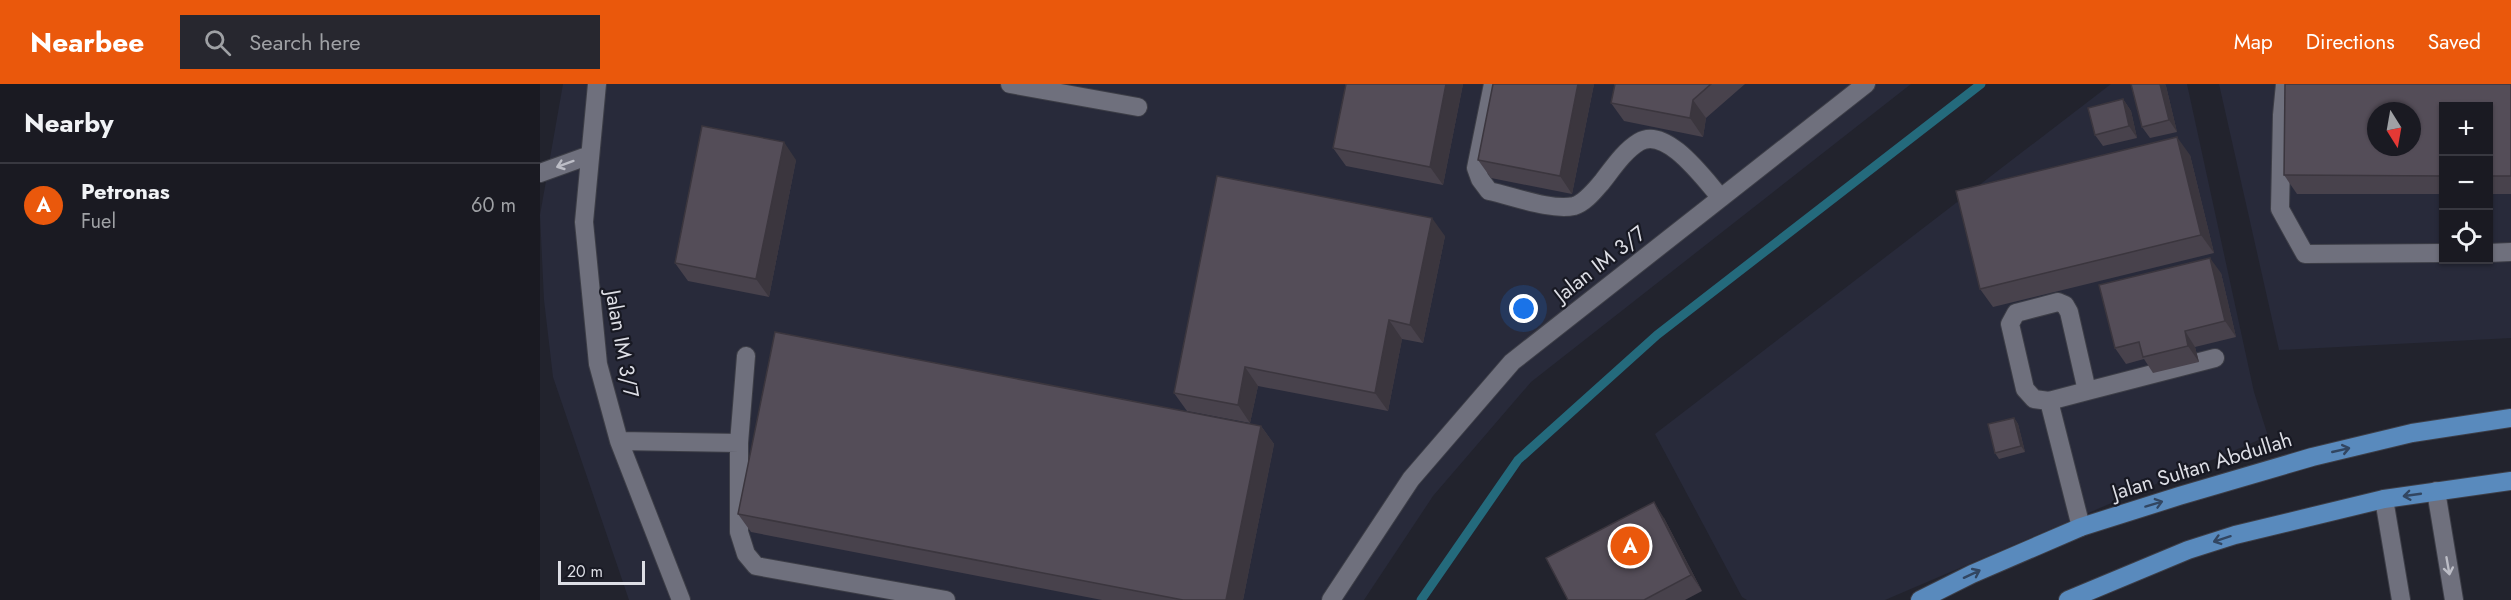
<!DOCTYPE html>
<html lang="en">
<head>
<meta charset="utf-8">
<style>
	body { margin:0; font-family:Jost,sans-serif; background:#27272f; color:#f1f3f6 }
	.controls { position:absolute; right:18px; top:18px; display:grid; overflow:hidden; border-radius:0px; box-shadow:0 2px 4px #0004 }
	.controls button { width:54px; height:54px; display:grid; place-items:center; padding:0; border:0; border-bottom:2px solid #383840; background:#1a1a22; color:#f1f3f6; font:30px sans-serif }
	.compass { position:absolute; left:1827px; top:18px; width:54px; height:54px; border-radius:50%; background:#1a1a22; box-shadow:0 2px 4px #0004; rotate:169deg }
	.scale { position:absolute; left:18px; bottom:15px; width:87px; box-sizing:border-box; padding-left:6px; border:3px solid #dddee5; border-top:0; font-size:16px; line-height:21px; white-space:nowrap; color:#dddee5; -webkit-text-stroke:4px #181923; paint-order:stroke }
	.you { position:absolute; left:984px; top:225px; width:21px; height:21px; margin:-15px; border:4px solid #fff; border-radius:50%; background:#1a73e8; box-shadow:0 0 0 9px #1a73e833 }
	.badge { display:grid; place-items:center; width:39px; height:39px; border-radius:50%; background:#ea580c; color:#fff; font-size:20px; font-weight:700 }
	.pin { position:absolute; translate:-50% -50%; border:3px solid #fff; box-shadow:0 2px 6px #0006 }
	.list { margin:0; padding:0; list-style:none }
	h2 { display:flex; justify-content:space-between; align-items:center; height:78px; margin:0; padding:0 24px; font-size:26px }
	h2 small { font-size:20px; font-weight:400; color:#9fa1a5 }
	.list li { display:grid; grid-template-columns:39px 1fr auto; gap:18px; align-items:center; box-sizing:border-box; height:84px; padding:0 24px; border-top:2px solid #383840 }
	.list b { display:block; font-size:22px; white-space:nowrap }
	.list p { margin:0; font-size:20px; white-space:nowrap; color:#9fa1a5 }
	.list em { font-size:20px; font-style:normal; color:#9fa1a5 }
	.icon { flex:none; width:33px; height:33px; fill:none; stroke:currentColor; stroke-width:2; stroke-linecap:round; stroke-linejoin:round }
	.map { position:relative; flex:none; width:1971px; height:516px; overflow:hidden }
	header { display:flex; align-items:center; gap:36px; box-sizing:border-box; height:84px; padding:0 30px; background:#ea580c; color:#fff }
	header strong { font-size:28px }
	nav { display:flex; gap:33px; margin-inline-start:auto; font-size:21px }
	.search { width:420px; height:54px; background:#27272f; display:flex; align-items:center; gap:15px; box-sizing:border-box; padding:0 21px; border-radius:0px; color:#9fa1a5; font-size:22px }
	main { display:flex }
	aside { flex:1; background:#1a1a22 }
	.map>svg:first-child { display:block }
	.built { fill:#282a3a; fill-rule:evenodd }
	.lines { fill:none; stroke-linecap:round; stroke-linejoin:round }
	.stream { stroke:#246a7c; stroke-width:9 }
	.minor-casing { stroke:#3d3e47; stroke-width:20 }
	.major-casing { stroke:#3d3e47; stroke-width:20 }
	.minor { stroke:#6f707d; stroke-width:18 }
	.major { stroke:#598abd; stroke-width:18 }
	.wall { fill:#48424c; fill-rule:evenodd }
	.shaded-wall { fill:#3b363e }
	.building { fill:#544d58; stroke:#3b363e; stroke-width:1.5; fill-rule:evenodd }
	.oneway { stroke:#bcbdc6 }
	.oneway2 { stroke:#324661 }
	.labels { text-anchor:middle; stroke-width:4.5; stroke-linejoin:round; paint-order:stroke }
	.street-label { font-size:21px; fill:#dddee5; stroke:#181923 }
</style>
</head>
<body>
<header>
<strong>Nearbee</strong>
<div class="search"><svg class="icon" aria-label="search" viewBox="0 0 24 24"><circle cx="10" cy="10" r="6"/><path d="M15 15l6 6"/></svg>Search here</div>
<nav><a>Map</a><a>Directions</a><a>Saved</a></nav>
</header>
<main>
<aside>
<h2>Nearby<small></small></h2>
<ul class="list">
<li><span class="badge">A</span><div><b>Petronas</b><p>Fuel</p></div><em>60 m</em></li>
</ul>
</aside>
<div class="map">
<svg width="1971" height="516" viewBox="0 0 1971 516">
	<rect width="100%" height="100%" fill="#22232d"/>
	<path class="built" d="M23 0H1371L991 298 893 412 824 516H89L13 293 4 216 0 131Z
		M1571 0H1647L1714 308 1728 352 1345 516H1207L1202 513 1115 350Z
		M1679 0H1971V254L1739 266ZM1904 22H1948V176H1904ZM1836 27H1872V63H1836Z"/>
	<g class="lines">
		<path class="stream" d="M881 516 978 376 1117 251 1441 0"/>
		<defs>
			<path id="minor" d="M57 0 44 138 58 280 79 357 141 516
				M470 0 598 23
				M953 0 936 84 940 95 949 107C973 112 1011 127 1034 122 1045 119 1055 106 1062 98 1073 84 1084 67 1099 58 1126 41 1165 96 1181 114
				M1745 0 1742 31 1740 125 1765 170 1904 169
				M0 89 50 71
				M1948 169 1971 168
				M206 272 199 359V448L206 470 216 482 406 516
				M1509 317 1547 307
				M79 357 199 359
				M1896 407 1914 516
				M1844 415 1861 516
				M1541 443 1509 317 1494 315 1485 305 1470 240 1476 229 1518 218 1525 221 1529 228 1547 307 1675 274
				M791 516 871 395 972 278 1326 0"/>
			<path id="major" d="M1380 516 1432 490 1541 443 1639 412 1772 373 1872 349 1971 334
				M1528 516 1648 466 1695 451 1844 415 1971 397"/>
		</defs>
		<use href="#minor" class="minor-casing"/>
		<use href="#major" class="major-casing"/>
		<use href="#minor" class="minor"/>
		<use href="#major" class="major"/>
	</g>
	<path class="wall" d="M806 0H923L903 101 806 82 793 64Z
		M1054 0 1032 110 951 94 938 76Z
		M1075 0H1205L1166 34 1163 53 1084 37 1071 19Z
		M1591 0H1625L1626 2 1637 48 1610 54 1602 43Z
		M1745 0H1971V110H1948V22H1904V110H1757L1744 91ZM1836 27H1872V63H1836Z
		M1583 15 1591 27 1597 54 1563 62 1555 51Z
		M1650 71 1674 169 1453 223 1440 205Z
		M256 76 229 213 148 197 135 179Z
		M905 152 883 259 862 255 848 327 718 302 710 339 647 327 634 309Z
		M1681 189 1696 253 1655 263 1659 278 1613 289 1604 275 1586 280 1575 264Z
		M1474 334 1478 340 1485 368 1459 375 1455 369Z
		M721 342 734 360 703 516H562L211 448 198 430Z
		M1124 434 1162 507 1145 516H1028Z"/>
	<path class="shaded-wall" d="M906 0H923L903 101 890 83Z
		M1038 0H1054L1032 110 1020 92Z
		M1620 0H1625L1626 2 1637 48 1629 36Z
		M1583 15 1591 27 1597 54 1589 42Z
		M1153 16 1166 34 1163 53 1150 34Z
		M1637 53 1650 71 1674 169 1661 151Z
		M244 58 256 76 229 213 216 195Z
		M892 134 905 152 883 259 870 241Z
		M1670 174 1681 189 1696 253 1685 237Z
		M849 236 862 255 848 327 835 309Z
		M1645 247 1655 263 1659 278 1648 262Z
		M705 283 718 302 710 339 698 321Z
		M1474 334 1478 340 1485 368 1481 362Z
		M721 342 734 360 703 516H686Z
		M1114 418 1124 434 1162 507 1151 491Z"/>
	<path class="building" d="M806 0H906L890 83 793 64Z
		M953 0H1038L1020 92 938 76Z
		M1075 0H1171L1153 16 1150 34 1071 19Z
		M1591 0H1620L1629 36 1602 43Z
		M1745 0H1971V92H1948V22H1904V92L1744 91ZM1836 27H1872V63H1836Z
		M1583 15 1589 42 1555 51 1548 24Z
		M162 42 244 58 216 195 135 179Z
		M1637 53 1661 151 1440 205 1416 107Z
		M677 92 892 134 870 241 849 236 835 309 705 283 698 321 634 309Z
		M1670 174 1685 237 1645 247 1648 262 1603 273 1599 258 1575 264 1559 201Z
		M235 248 721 342 686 516H643L198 430Z
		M1474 334 1481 362 1455 369 1448 340Z
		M1114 418 1151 491 1104 516H1028L1006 474Z"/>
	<defs><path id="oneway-shaft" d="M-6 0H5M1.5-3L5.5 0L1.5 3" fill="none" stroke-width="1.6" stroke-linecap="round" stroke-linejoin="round" transform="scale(1.5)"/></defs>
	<g class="oneway">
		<use href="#oneway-shaft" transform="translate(25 80) rotate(160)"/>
		<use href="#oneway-shaft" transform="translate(1908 482) rotate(80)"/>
	</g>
	<g class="oneway2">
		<use href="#oneway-shaft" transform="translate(1801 366) rotate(-13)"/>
		<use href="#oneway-shaft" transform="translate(1872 411) rotate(172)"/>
		<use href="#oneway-shaft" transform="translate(1614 420) rotate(-17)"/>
		<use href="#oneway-shaft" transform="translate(1682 455) rotate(162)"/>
		<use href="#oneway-shaft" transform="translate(1432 490) rotate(-25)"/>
	</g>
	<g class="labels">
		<g class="street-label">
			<text transform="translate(1060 180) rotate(-38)" y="7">Jalan IM 3/7</text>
			<text transform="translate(82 260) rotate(80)" y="7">Jalan IM 3/7</text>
			<text transform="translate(1662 382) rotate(-17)" y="7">Jalan Sultan Abdullah</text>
		</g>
	</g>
</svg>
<div class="controls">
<button>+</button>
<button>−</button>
<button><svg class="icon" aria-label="locate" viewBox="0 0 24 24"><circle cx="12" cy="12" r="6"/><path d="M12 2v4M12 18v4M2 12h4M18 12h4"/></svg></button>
</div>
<svg class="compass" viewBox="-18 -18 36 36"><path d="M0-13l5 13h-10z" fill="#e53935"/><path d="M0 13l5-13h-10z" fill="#9fa1a5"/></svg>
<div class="scale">20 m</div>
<div class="you"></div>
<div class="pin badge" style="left:1090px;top:462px">A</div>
</div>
</main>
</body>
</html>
